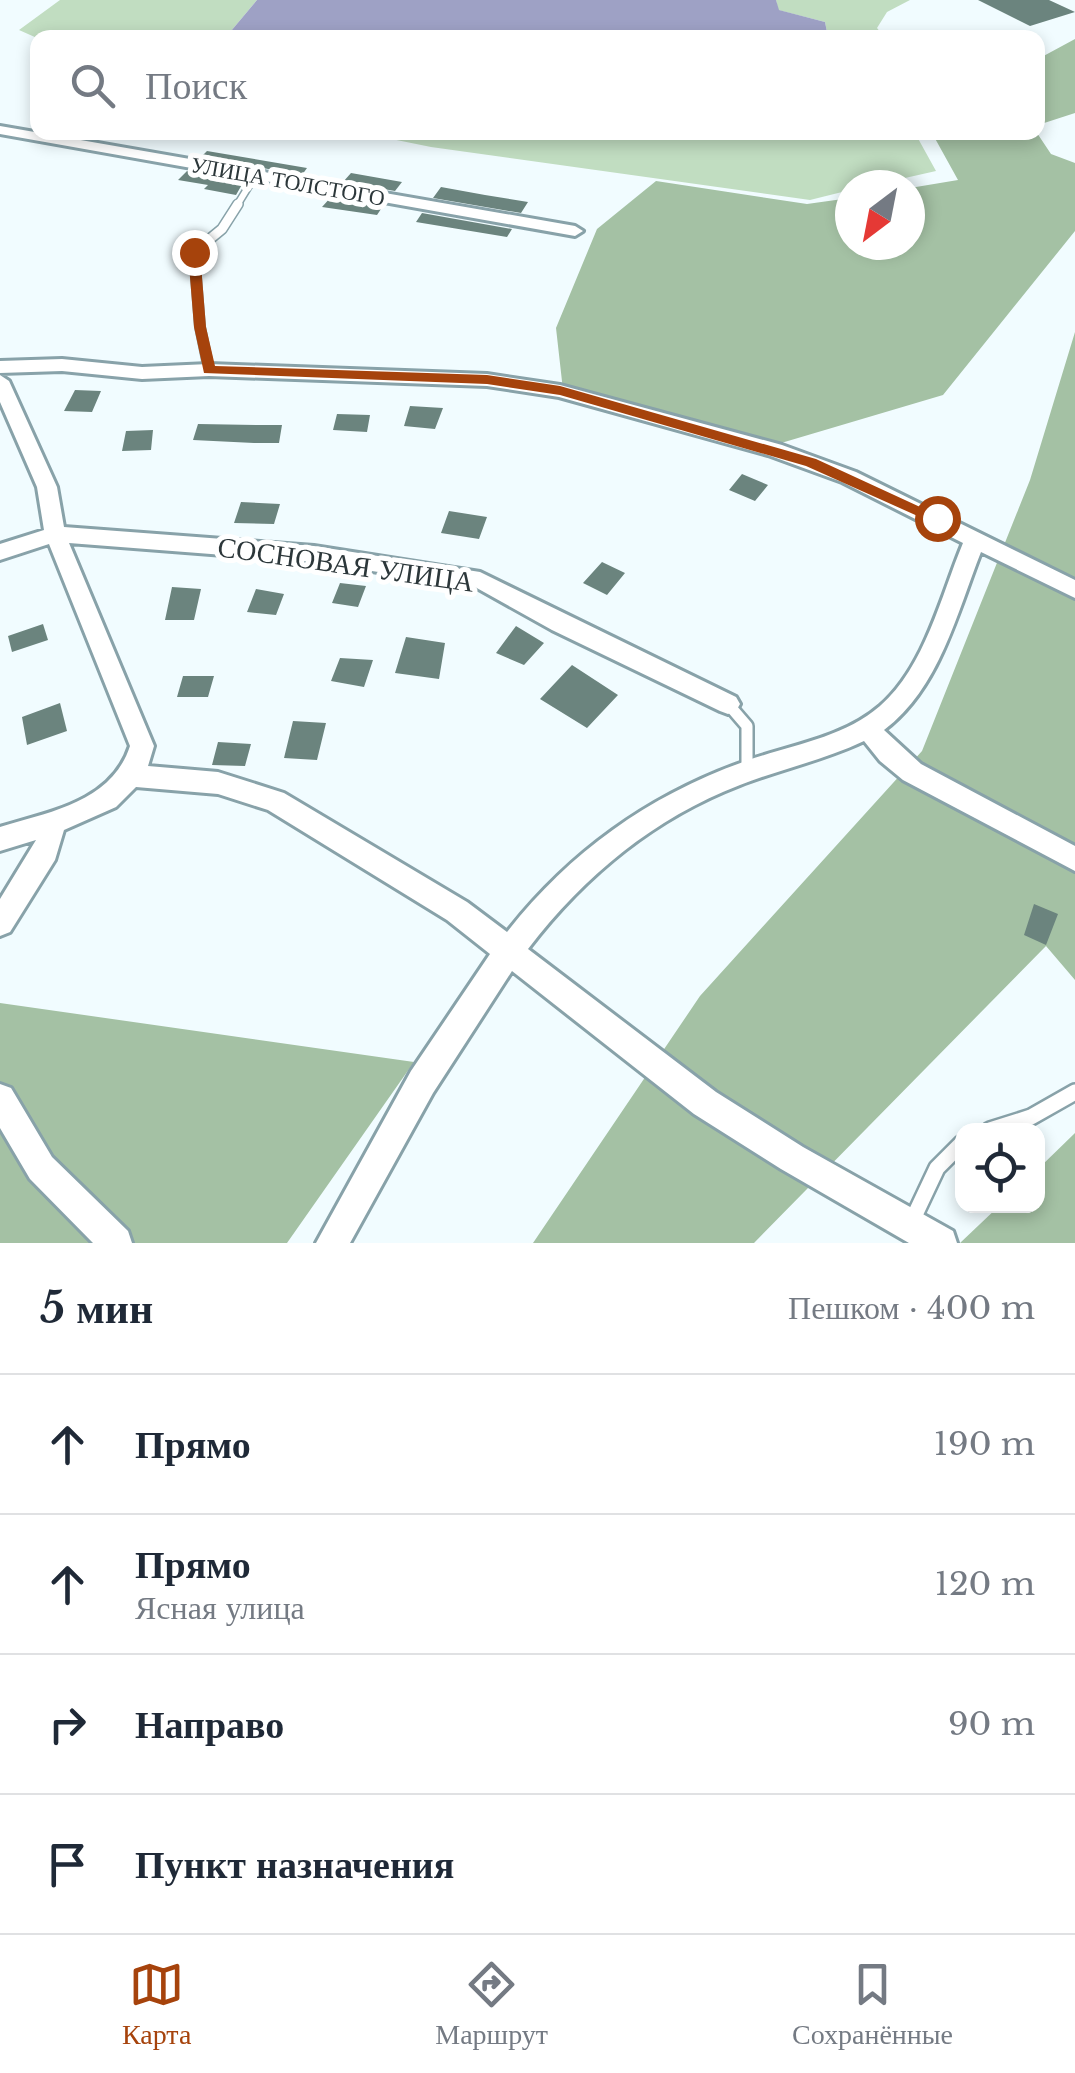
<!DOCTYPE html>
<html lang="ru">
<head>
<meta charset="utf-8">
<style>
	body { margin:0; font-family:"Libre Baskerville",serif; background:#f6f6f7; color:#1f2937 }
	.controls { position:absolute; right:30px; bottom:30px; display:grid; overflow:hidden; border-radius:20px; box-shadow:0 5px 15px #0003 }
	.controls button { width:90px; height:90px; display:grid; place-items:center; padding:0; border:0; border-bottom:2px solid #e0e1e3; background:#fff; color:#1f2937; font:50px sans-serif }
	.compass { position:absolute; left:835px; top:170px; width:90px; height:90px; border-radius:50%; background:#fff; box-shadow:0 5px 15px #0003; rotate:212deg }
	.stop { position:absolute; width:30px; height:30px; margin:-22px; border:8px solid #a6430c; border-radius:50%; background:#fff }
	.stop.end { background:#a6430c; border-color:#fff; box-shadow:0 2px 10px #0008 }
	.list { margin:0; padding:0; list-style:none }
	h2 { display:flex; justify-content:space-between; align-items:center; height:130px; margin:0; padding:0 40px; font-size:42px }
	h2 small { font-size:32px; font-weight:400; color:#747a83 }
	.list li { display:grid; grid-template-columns:65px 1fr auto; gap:30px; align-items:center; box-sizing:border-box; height:140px; padding:0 40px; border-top:2px solid #e0e1e3 }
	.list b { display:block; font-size:38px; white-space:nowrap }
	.list p { margin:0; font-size:32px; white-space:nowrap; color:#747a83 }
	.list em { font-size:32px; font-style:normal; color:#747a83 }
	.icon { flex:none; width:55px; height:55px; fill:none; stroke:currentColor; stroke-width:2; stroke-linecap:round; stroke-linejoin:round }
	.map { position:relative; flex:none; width:1075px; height:1243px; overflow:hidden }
	.search { position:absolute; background:#fff; box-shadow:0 5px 15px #0003; left:30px; right:30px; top:30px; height:110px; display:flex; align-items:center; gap:25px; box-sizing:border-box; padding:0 35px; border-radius:20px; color:#747a83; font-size:38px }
	.sheet { height:690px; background:#fff }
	nav { display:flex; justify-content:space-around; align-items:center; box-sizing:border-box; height:140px; border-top:2px solid #e0e1e3; background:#fff; font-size:28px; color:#747a83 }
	nav a { display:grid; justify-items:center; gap:5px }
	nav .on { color:#a6430c }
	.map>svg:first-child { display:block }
	.green { fill:#c1ddc1 }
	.forest { fill:#a4c1a4 }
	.water { fill:#9ea1c5 }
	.building { fill:#6b847e }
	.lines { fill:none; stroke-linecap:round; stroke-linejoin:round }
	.service-far3-casing { stroke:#88a2a9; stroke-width:9 }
	.service-far2-casing { stroke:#88a2a9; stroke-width:12 }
	.service-far1-casing { stroke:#88a2a9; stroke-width:16 }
	.service-casing { stroke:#88a2a9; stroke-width:20 }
	.minor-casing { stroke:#88a2a9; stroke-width:6 }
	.service-far3 { stroke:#fff; stroke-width:6 }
	.service-far2 { stroke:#fff; stroke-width:9 }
	.service-far1 { stroke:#fff; stroke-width:11 }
	.service { stroke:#fff; stroke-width:15 }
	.minor { fill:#fff; fill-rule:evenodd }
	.route { fill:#a6430c }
	.labels { text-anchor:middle; stroke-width:10; stroke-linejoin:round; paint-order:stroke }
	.far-street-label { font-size:22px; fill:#2c373a; stroke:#fff }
	.street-label { font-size:28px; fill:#2c373a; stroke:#fff }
</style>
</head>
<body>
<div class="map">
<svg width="1075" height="1243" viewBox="0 0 1075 1243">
	<rect width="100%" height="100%" fill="#f1fcff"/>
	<path class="green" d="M60 0H257L226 37 37 38 19 30Z
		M776 0H910L887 12 877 28 885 38 828 37 825 22 778 10Z
		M362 133H915L936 171 874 185H850V190L810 200 431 147Z"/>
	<path class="forest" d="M1075 39V113L1038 125V59Z
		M932 133H1037L1051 154 1075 163V231L943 395 771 446 564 399 556 328 597 229 656 181 807 204 850 198V245H910V188L958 180Z
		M1075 332V980L1046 946 754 1243H533L700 996 922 751 1030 480Z
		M0 1003 414 1062 287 1243H0Z
		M1075 1133V1243H960L999 1206H1038V1169Z"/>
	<path class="water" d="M257 0H776L779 10 825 22 828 37H226Z"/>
	<path class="building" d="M978 0H1049L1075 12 1030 26Z
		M207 151 307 168 302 175 201 157Z
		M187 171 244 181 236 195 204 189 208 185 178 180Z
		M351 173 402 182 395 191 343 182Z
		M441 187 485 195 528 202 521 213 433 198Z
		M331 197 383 206 377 215 322 207Z
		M422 213 512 229 507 237 416 222Z
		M75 390 101 391 92 412 64 411Z
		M410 406 443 408 435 429 404 426Z
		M337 414 370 415 367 432 333 430Z
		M198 424 257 425H282L279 443H254L193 440Z
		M153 430 151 450 122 451 126 431Z
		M742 474 768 485 755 501 729 490Z
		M241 502 280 504 274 524 234 523Z
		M449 511 487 517 479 539 441 533Z
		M602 562 625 573 607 595 583 583Z
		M340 583 366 586 358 607 332 603Z
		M172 587 201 589 194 620H165Z
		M256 589 284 594 276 615 247 612Z
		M43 624 48 640 12 652 8 636Z
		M516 626 544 643 524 665 496 653Z
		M406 637 445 643 439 679 395 673Z
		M340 658 373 660 364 687 331 681Z
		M572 665 618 695 587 728 540 699Z
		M183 676H214L208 697H177Z
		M60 703 67 731 27 745 22 717Z
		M293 721 326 723 317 760 284 758Z
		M218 742 251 744 245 766 212 765Z
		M1034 904 1058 914 1046 945 1024 935Z"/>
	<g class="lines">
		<defs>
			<path id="service-far3" d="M236 207 255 176"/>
			<path id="service-far2" d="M209 370 200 327 194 252 222 229 238 204"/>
			<path id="service-far1" d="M728 704 747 726V771"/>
			<path id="service" d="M990 1130 1031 1117 1075 1092
				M912 1221 937 1168 962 1143"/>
			<path id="minor" d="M0 126 575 226 583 231 575 236 0 134Z
				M62 359 142 367 209 364 487 374 560 385 782 445 856 472 1075 580V598L981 552C957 613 939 689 884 730L921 764 1075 846V871L903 780 880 761 864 741C824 760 781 769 740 785 654 818 584 876 528 949L716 1092 803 1147 953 1231 957 1243H909L781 1169 694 1114 512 971 433 1093 350 1243H316L411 1071 490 954 447 920 268 810 218 794 136 787 116 807 64 830 55 860 10 932 0 936V899L36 840 0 851V827C49 812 112 802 130 746L49 544 0 560V544L44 530 37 487 0 402V375L9 381 57 487 64 527 314 546 480 572 736 697 740 704 736 711 728 714 720 711 552 630 475 587 314 562 69 543 154 746 148 766 218 772 284 793 467 902 507 932C570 852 649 795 746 761 791 745 843 738 880 706 925 667 941 596 963 543L842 482 768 455 559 397 487 386 209 376 142 379 62 371 0 373V361Z
				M0 1084 11 1088 52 1157 128 1231 132 1243H93L30 1179 0 1128Z"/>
		</defs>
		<use href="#service-far3" class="service-far3-casing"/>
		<use href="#service-far2" class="service-far2-casing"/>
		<use href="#service-far1" class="service-far1-casing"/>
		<use href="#service" class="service-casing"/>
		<use href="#minor" class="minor-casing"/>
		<use href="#service-far3" class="service-far3"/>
		<use href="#service-far2" class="service-far2"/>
		<use href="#service-far1" class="service-far1"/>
		<use href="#service" class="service"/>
		<use href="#minor" class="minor"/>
	</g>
	<path class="route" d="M194 249 200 252 206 327 215 366 487 375 560 386 816 459 944 518 942 522H931L806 466 560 395 487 384 204 373 194 327 188 252Z"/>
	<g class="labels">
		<g class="far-street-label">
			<text transform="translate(288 181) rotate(10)" y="8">УЛИЦА ТОЛСТОГО</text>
		</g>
		<g class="street-label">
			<text transform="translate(346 564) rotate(8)" y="10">СОСНОВАЯ УЛИЦА</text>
		</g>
	</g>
</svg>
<div class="controls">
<button><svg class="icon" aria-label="locate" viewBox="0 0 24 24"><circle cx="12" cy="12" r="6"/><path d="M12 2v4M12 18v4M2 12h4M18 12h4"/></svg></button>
</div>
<svg class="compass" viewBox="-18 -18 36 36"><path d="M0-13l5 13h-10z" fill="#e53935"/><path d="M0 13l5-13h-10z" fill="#747a83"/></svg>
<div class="stop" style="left:937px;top:518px"></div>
<div class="stop end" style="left:194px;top:252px"></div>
<div class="search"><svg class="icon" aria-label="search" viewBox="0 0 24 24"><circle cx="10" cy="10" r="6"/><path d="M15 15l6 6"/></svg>Поиск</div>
</div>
<section class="sheet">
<h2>5 мин<small>Пешком · 400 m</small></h2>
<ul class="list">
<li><svg class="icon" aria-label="ahead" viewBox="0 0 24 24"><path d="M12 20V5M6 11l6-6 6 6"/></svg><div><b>Прямо</b></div><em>190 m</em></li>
<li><svg class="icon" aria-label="ahead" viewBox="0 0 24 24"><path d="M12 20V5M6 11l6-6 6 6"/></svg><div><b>Прямо</b><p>Ясная улица</p></div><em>120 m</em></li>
<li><svg class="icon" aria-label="right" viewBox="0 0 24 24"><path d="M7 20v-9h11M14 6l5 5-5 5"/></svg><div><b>Направо</b></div><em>90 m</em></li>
<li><svg class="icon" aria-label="arrive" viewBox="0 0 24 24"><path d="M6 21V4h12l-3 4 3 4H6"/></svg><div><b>Пункт назначения</b></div></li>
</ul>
</section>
<nav>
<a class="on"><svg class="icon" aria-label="map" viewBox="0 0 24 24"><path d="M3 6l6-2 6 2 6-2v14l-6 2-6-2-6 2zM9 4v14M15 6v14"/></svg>Карта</a>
<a><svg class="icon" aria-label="directions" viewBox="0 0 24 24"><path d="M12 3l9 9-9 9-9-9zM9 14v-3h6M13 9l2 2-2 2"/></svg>Маршрут</a>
<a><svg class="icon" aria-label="saved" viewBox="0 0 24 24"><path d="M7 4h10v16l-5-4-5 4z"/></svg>Сохранённые</a>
</nav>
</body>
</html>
